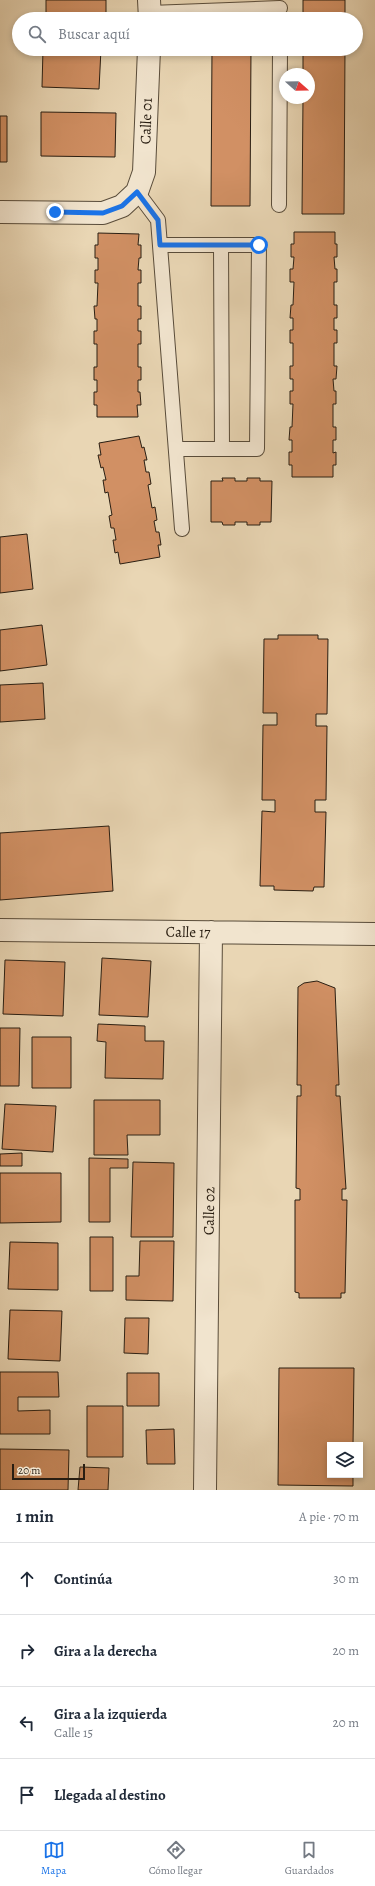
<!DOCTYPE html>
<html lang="es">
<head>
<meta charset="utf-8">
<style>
	body { margin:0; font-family:Alegreya,serif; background:#f6f6f7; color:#1f2937 }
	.controls { position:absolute; right:12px; bottom:12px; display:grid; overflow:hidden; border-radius:0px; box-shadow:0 2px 6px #0003 }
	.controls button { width:36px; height:36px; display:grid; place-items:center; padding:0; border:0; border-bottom:1px solid #e0e1e3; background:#fff; color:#1f2937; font:20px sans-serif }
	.compass { position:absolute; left:279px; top:68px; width:36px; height:36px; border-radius:50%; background:#fff; box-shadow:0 2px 6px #0003; rotate:110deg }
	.scale { position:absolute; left:12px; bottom:10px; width:73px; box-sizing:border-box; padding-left:4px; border:2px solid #291e12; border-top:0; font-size:11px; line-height:14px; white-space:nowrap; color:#291e12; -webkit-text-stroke:3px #f1e4ce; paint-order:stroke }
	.stop { position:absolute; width:12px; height:12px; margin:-9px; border:3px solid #1a73e8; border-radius:50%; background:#fff }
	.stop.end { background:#1a73e8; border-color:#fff; box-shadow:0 1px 4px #0008 }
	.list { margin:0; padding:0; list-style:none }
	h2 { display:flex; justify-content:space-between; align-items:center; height:52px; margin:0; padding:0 16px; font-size:17px }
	h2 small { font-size:13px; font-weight:400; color:#747a83 }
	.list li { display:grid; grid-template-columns:26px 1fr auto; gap:12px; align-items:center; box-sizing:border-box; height:72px; padding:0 16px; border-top:1px solid #e0e1e3 }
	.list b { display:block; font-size:15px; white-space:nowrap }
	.list p { margin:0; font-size:13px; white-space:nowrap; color:#747a83 }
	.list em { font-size:13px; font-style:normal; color:#747a83 }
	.icon { flex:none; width:22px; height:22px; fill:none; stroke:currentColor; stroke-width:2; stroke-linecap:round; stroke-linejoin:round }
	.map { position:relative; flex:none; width:375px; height:1490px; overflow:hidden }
	.search { position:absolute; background:#fff; box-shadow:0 2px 6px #0003; left:12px; right:12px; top:12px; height:44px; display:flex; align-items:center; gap:10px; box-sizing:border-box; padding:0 14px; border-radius:22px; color:#747a83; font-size:15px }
	.sheet { height:340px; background:#fff }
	nav { display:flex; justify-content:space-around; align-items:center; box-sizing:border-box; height:56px; border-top:1px solid #e0e1e3; background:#fff; font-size:11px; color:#747a83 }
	nav a { display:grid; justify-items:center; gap:2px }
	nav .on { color:#1a73e8 }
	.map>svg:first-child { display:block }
	.building { fill:#d19064; stroke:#291e12 }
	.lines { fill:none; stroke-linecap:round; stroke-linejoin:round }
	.lane-casing { stroke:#594c3a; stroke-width:16 }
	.street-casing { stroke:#594c3a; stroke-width:24 }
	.lane { stroke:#f1e4ce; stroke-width:14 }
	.street { stroke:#f1e4ce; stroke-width:22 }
	.route { stroke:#1a73e8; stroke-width:5 }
	.labels { text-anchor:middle; stroke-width:3; stroke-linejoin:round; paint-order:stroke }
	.street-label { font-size:15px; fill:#291e12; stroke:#f1e4ce }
</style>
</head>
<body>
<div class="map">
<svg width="375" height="1490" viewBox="0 0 375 1490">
	<rect width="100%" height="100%" fill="#e9d6b4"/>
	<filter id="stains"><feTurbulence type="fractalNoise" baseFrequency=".005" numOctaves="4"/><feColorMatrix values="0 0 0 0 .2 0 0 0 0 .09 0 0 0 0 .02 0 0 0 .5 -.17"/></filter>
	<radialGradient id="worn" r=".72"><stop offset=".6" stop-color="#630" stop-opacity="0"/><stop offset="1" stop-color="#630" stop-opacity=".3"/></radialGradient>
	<path class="building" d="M46 0H106V19H46Z
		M303 0H345V19H303Z
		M43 49H101L99 89 42 87Z
		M212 49H251L250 206H211Z
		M303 49H345L344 214H302L303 98H309V74H303Z
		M41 112 116 113 115 157 41 156Z
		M0 116H7V162H0Z
		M294 232H335V244H337V257H334L335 269H337V282H334V305H337V318H334V330H337V343H334V366H337L336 379H333L334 391H336V404H333V427H336V440H333V453L336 452V465H333V477H292V465H289V452H292V440H289L290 427H292L293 404H290V391H293V379H290V366H293V343H290V330H293V318H290L291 305H293L294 282H290V269H293L294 257H291V244H294Z
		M98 233 139 234 138 245H141V258H139L138 270H141V283H138V306H141V319H138V331H141V344H138V367H141V380H138V392H140L141 405H137L138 417H97V405H94V392H97V380H94V367H97V344H94V331H97V319H95L94 306H97L98 283H95V270H98V258H95V245H98Z
		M139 436 142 448 144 447 147 460H144L146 472H149L151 484 148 485 152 508 155 507 157 520 154 521 156 532H159L161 545H158L160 557 120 564 118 552 115 553 113 540H116L114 528H111L109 516 112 515 108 492 105 493 103 480H106L103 467 101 468 98 455H101L99 443Z
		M222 478H235V481H247V478H260V481H272L271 522H260V525H247V522H235V525H223L222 522H211V481H223Z
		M27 534 33 589 0 593V537Z
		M42 625 47 665 0 671V630Z
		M278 635H318V639H328L327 714H316V726H327L326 800H315V812H326L324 887H314L313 891 274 890V886H260L262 811 275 812V800H262L263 725H277V713H263L264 639H278Z
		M43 683 45 719 0 722V685Z
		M109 826 113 891 0 900V833Z
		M102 958 151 961 148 1017 99 1015Z
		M5 960 65 962 63 1016 3 1014Z
		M317 981 335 988 339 1085H336V1096H340L346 1189H342V1200H347L345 1293H341V1298H299V1293L295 1292V1200H300V1189L296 1188 297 1096H301V1085H297L298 987 304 983Z
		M98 1024 145 1026V1041H164L163 1079 105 1078 106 1042 97 1041Z
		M0 1028H20L19 1086H0Z
		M32 1037H71V1088H32Z
		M94 1100H160V1135H127L128 1155H94Z
		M5 1104 56 1106 53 1152 2 1149Z
		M22 1153V1166H0V1154Z
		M89 1158 128 1159V1168H110V1222H89Z
		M133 1162 174 1163 173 1237H131Z
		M0 1173H61V1222L0 1223Z
		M90 1237H113V1291H90Z
		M140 1241H174L173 1301 126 1300V1276H139Z
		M10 1242 58 1243V1290L8 1289Z
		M10 1310 62 1311 60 1361 8 1359Z
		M125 1318H149L148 1354 124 1353Z
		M279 1368H354L353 1445H330V1475H353V1486L278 1485Z
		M0 1372H58L59 1397H18V1411L50 1410V1434H0Z
		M127 1373H159V1406H127Z
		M87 1406H123V1457H87Z
		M174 1429 175 1464H147L146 1430Z
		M0 1449 69 1450 68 1490H0Z
		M80 1467 109 1468 108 1490H78Z"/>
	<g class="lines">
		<defs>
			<path id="lane" d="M150 13 280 8
				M137 192 158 220 182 529
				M279 205 280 49
				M160 245H259L257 449H176
				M221 245 222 449"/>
			<path id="street" d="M149 0 150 19
				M0 212 103 213 122 206 137 192 144 172 149 49
				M0 930 375 934
				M205 1490 211 932"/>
		</defs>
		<use href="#lane" class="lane-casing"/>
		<use href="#street" class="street-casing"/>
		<use href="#lane" class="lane"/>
		<use href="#street" class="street"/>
	</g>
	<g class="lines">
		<path class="route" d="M55 212 103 213 122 206 137 192 158 220 160 245H259"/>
	</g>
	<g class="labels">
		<g class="street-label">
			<text transform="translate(146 121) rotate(-88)" y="5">Calle 01</text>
			<text transform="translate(188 932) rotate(1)" y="5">Calle 17</text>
			<text transform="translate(209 1211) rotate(-89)" y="5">Calle 02</text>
		</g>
	</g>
	<rect width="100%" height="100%" filter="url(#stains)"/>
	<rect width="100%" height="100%" fill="url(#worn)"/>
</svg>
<div class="controls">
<button><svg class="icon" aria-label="layers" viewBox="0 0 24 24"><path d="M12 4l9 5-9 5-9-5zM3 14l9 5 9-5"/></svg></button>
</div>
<svg class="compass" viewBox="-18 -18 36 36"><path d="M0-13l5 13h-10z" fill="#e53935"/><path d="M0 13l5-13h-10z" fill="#747a83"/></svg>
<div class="scale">20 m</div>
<div class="stop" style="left:259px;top:245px"></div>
<div class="stop end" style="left:55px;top:212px"></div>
<div class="search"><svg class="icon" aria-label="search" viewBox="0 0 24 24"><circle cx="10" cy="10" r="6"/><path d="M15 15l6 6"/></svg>Buscar aquí</div>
</div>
<section class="sheet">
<h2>1 min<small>A pie · 70 m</small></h2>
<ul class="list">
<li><svg class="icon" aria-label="ahead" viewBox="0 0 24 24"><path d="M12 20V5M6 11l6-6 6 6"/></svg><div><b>Continúa</b></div><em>30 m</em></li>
<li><svg class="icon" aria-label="right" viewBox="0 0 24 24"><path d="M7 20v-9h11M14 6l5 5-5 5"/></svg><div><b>Gira a la derecha</b></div><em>20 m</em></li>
<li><svg class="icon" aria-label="left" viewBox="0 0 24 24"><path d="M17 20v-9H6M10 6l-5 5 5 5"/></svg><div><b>Gira a la izquierda</b><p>Calle 15</p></div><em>20 m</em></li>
<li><svg class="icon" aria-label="arrive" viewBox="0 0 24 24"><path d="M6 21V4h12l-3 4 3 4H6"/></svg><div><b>Llegada al destino</b></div></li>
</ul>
</section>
<nav>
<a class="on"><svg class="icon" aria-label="map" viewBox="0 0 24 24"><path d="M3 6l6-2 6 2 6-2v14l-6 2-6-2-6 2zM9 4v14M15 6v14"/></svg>Mapa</a>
<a><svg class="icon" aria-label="directions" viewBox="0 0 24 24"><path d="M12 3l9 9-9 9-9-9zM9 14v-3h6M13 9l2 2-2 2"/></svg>Cómo llegar</a>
<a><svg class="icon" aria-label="saved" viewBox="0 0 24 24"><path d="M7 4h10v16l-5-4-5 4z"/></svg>Guardados</a>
</nav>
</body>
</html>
